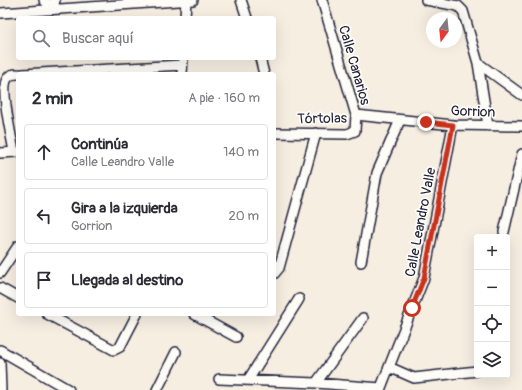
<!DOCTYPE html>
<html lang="es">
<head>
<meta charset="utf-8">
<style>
	body { margin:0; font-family:Pangolin,sans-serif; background:#f2f2f3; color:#2b2b33 }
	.controls { position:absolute; right:12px; bottom:12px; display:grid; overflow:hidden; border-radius:4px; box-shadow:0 4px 16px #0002 }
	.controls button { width:36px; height:36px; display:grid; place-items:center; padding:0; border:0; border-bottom:1px solid #e1e1e2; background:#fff; color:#2b2b33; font:20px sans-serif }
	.compass { position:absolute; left:426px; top:12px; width:36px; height:36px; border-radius:50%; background:#fff; box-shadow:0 4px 16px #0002; rotate:195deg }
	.stop { position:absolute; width:12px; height:12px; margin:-9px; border:3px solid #c8321e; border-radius:50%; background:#fff }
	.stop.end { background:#c8321e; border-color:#fff; box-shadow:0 1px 4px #0008 }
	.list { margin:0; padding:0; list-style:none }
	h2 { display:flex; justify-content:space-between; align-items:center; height:52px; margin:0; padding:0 16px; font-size:17px }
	h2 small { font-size:13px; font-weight:400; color:#7c7c81 }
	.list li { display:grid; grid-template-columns:26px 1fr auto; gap:12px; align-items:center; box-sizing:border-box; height:56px; margin:0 8px 8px; padding:0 8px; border:1px solid #e1e1e2; border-radius:4px }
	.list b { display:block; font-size:15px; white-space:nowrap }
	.list p { margin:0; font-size:13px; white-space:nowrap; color:#7c7c81 }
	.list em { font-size:13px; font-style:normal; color:#7c7c81 }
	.icon { flex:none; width:22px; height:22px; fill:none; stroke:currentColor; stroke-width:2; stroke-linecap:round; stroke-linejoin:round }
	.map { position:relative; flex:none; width:522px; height:390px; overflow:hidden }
	.search { position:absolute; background:#fff; box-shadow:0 4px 16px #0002; left:16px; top:16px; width:260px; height:44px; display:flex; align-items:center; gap:10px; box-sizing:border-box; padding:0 14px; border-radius:4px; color:#7c7c81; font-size:15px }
	.panel { position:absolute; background:#fff; box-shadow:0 4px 16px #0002; left:16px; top:72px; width:260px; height:244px; border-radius:4px }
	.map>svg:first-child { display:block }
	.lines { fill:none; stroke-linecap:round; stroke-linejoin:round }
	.minor-casing { stroke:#22223b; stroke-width:12 }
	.minor { stroke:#fdfcf7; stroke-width:9 }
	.route { stroke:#c8321e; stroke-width:5 }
	.labels { text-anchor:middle; stroke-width:3.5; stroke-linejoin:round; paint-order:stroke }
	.street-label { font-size:14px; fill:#22223b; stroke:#fdfcf7 }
</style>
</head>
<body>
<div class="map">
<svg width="522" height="390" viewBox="0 0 522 390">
	<rect width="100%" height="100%" fill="#f6eee1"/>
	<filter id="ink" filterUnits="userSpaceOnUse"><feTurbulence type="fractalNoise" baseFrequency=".025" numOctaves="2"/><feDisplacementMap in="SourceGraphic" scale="8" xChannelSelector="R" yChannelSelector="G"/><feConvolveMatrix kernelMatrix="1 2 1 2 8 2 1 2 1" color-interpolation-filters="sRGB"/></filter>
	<g filter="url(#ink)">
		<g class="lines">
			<defs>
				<path id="minor" d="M44 0 53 9 55 0
					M241 0 247 18
					M426 0 458 6 463 11 478 63 488 126
					M1 13 193 0
					M185 18 186 0
					M260 58 264 74
					M478 63 522 95
					M22 74 182 65
					M182 74 183 58
					M356 115 453 125 522 126
					M274 133 347 134 355 131 356 115 322 0
					M14 152C12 138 0 89 7 79 10 74 14 74 18 74
					M0 153 18 152
					M504 232 522 154
					M361 262 377 173 400 120
					M0 273 18 246
					M274 274 279 268 316 133
					M0 288 18 298
					M47 314 114 350 120 347 137 314
					M194 314 236 337
					M0 350 69 390
					M0 363 1 390
					M389 367 414 378 477 371
					M219 379 316 383 381 388
					M248 380 299 299
					M316 383 363 318
					M157 390 176 352
					M380 390 424 278 453 125"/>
			</defs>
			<use href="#minor" class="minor-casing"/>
			<use href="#minor" class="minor"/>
		</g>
	</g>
	<g class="lines" filter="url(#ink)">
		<path class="route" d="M412 308 424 278 453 125 426 122"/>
	</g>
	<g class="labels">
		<g class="street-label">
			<text transform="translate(355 65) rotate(74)" y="5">Calle Canarios</text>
			<text transform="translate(473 111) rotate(2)" y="5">Gorrion</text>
			<text transform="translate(322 118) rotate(-1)" y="5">Tórtolas</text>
			<text transform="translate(420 222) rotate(-79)" y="5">Calle Leandro Valle</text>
		</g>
	</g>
</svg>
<div class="controls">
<button>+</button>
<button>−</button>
<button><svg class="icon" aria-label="locate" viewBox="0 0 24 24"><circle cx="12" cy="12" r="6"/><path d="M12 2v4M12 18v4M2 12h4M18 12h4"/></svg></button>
<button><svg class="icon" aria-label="layers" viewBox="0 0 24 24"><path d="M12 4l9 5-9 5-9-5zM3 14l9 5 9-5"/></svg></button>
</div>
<svg class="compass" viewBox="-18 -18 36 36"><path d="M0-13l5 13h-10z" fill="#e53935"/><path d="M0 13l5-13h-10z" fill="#7c7c81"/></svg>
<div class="stop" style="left:412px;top:308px"></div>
<div class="stop end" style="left:426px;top:122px"></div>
<div class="search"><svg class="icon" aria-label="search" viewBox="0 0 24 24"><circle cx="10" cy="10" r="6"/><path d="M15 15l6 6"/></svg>Buscar aquí</div>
<section class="panel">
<h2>2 min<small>A pie · 160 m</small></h2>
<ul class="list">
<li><svg class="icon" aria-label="ahead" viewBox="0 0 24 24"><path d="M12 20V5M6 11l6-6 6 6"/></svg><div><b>Continúa</b><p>Calle Leandro Valle</p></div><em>140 m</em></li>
<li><svg class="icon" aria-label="left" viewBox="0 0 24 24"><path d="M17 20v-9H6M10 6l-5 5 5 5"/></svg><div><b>Gira a la izquierda</b><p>Gorrion</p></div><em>20 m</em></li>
<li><svg class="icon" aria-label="arrive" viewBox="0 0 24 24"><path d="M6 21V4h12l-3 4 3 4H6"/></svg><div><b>Llegada al destino</b></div></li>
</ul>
</section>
</div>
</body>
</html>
